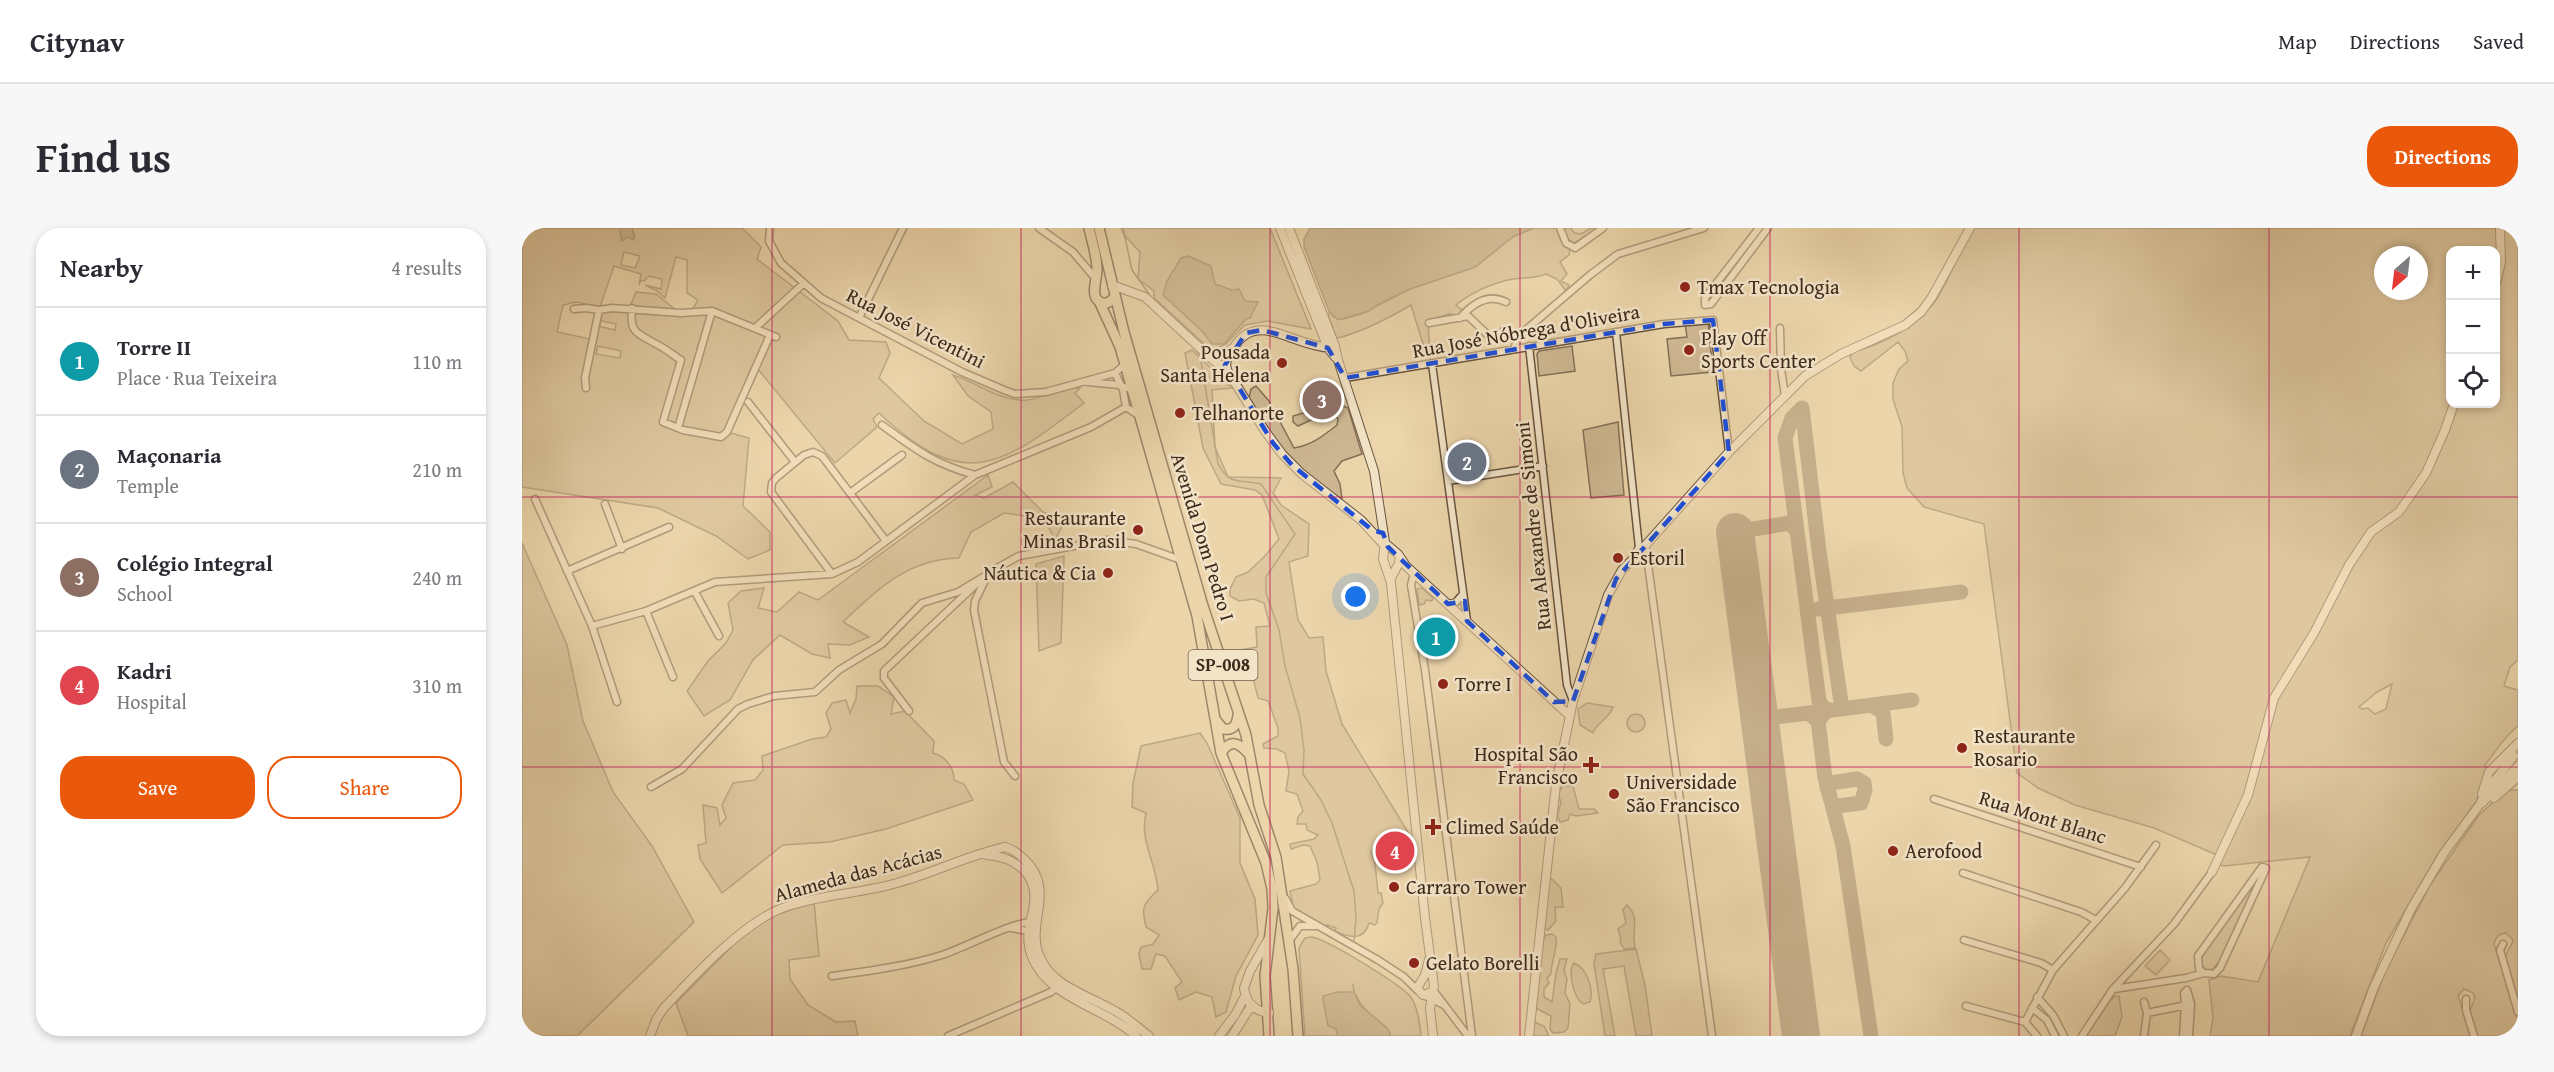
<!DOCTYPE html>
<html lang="en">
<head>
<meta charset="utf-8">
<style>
	body { margin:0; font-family:"Gentium Book Plus",serif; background:#f7f7f7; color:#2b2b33 }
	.controls { position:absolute; right:18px; top:18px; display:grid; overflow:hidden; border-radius:12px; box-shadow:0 3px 9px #0003 }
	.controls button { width:54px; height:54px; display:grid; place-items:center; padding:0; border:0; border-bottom:2px solid #e1e1e2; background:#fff; color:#2b2b33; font:30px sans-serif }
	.compass { position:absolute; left:1852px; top:18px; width:54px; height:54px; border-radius:50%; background:#fff; box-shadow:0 3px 9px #0003; rotate:208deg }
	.you { position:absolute; left:834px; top:369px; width:21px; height:21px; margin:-15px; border:4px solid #fff; border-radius:50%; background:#1a73e8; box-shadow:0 0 0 9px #1a73e833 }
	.badge { display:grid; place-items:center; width:39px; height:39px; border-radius:50%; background:#ea580c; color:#fff; font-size:20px; font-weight:700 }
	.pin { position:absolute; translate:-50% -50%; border:3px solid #fff; box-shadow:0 2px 6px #0006 }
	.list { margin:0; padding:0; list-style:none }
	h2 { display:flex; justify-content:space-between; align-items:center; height:78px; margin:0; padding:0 24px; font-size:26px }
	h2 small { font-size:20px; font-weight:400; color:#7c7c81 }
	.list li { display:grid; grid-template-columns:39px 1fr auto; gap:18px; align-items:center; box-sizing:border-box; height:108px; padding:0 24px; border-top:2px solid #e1e1e2 }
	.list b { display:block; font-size:22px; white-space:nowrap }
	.list p { margin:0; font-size:20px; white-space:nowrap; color:#7c7c81 }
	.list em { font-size:20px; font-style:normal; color:#7c7c81 }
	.actions { display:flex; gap:12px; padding:18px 24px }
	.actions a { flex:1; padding:14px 0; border:2px solid #ea580c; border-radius:24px; text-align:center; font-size:21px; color:#ea580c }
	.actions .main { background:#ea580c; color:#fff }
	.icon { flex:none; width:33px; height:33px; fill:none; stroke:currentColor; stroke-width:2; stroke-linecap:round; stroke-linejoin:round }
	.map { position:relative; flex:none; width:1996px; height:808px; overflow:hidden; border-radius:24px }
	header { display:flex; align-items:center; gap:36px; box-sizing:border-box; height:84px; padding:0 30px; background:#fff; border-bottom:2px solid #e1e1e2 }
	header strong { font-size:28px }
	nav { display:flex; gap:33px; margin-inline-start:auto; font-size:21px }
	.intro { display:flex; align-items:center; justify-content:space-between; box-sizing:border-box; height:144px; padding:0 36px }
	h1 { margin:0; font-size:42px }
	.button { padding:15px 27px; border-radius:24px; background:#ea580c; color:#fff; font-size:21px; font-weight:700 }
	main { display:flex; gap:36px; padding:0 36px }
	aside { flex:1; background:#fff; border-radius:24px; box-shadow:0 3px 9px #0003 }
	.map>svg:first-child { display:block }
	.green { fill:#ceb893; stroke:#857057; stroke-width:1.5; fill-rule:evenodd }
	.water { fill:#b09b7a; stroke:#826d54; stroke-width:1.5 }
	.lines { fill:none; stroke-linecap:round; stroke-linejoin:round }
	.stream { stroke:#826d54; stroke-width:1.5 }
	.taxiway { stroke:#947f63; stroke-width:15 }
	.runway { stroke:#947f63; stroke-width:38 }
	.minor-casing { stroke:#68543f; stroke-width:9 }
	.tertiary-casing { stroke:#68543f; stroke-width:10 }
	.primary-casing { stroke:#3c281b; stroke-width:12 }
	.minor { stroke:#f3e4c8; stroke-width:6 }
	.tertiary { stroke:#f3e4c8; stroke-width:8 }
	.primary { stroke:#ecd6ab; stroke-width:9 }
	.marked { fill:none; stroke:#1d4ed8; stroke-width:4.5; stroke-dasharray:12 8; stroke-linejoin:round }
	.grid { fill:none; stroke:#c2185b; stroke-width:1.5; stroke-opacity:0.55 }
	.poi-dot { fill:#8f2418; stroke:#f3e4c8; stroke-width:2 }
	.labels { text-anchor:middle; stroke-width:5; stroke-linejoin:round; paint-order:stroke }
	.shield { fill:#f3e4c8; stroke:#73604f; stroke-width:1.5 }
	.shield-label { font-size:18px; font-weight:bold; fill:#3c281b }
	.poi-label { font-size:20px; fill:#3c281b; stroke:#f3e4c8; text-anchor:start }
	.street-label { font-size:20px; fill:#3c281b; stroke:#f3e4c8 }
</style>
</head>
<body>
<header>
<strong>Citynav</strong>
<nav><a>Map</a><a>Directions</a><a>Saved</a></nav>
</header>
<div class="intro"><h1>Find us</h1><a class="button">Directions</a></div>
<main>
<aside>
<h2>Nearby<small>4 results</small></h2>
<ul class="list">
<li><span class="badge" style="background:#0f9aa8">1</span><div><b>Torre II</b><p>Place · Rua Teixeira</p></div><em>110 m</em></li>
<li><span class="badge" style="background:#6b7280">2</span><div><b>Maçonaria</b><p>Temple</p></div><em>210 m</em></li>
<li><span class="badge" style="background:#8d6e63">3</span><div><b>Colégio Integral</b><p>School</p></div><em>240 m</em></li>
<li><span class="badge" style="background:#e0444e">4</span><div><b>Kadri</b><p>Hospital</p></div><em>310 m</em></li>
</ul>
<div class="actions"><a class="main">Save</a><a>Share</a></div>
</aside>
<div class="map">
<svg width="1996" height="808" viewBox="0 0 1996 808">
	<rect width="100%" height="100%" fill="#ecd6ab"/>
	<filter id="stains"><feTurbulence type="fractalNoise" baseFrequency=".00333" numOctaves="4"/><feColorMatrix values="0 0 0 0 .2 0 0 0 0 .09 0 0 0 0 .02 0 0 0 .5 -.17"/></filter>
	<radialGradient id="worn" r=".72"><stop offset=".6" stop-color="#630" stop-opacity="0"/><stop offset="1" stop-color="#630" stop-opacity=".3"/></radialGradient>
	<path class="green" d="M0 0H97L100 8 113 9 110 0H220L239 19 235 31 316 93 327 112 364 114 368 125 357 150 402 193 440 216 471 201 469 184 446 168 431 147C453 154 473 170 498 172 518 174 537 156 558 160L553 165 562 175C480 238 443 266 357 185L351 191 355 199 313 235 235 140 205 204 227 210 221 278 248 304V322L226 331 194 308 136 280 0 259ZM102 24 118 28 113 40 99 37ZM154 29 165 32V65L176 72 170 82 159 85 77 82 75 92 94 96 93 102 76 98 68 111 35 104 41 77 54 74 78 79 92 38 119 46 117 57 119 52 122 53 127 48 140 51 139 61 123 57 135 63 143 70ZM76 118 99 123 98 130 74 126Z
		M599 0H748L789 101 745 93 723 97 704 116 690 123 632 70V63L616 51 618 24 602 7Z
		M1012 0H1037L1041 15 1048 21 1047 27 1038 34 1045 46 1039 53 1047 57 1044 63 1035 51 1024 46C1013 51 1002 49 991 51 971 55 950 64 934 77L940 82 938 87 926 86 906 93 908 130 905 129 889 77C867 90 843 103 816 110L814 109 806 87 808 84 812 89 821 91 839 86 888 61 953 39 992 8Z
		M1040 0H1049L1052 5 1059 6 1069 0H1078L1052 15 1045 11Z
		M1450 0H1996V432L1988 439 1982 458 1996 462V498C1982 508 1973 525 1962 538L1968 540 1961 551 1954 574 1916 626 1864 715 1828 808H1688L1691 790 1687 752 1699 748 1736 754 1788 629 1702 638 1692 635 1695 627 1632 600 1553 577 1516 560 1495 545 1462 296 1402 279 1385 260 1381 245 1380 199 1371 171V155L1377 141 1386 133 1383 123 1376 114 1339 143 1332 138 1328 129 1331 124C1361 116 1396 98 1414 72 1428 50 1438 23 1450 0ZM1928 22H1974V176H1928ZM1861 27H1897V63H1861ZM1870 456 1864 481 1853 486 1846 480 1840 481 1837 479 1855 464Z
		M114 64 134 66 154 82 111 78 109 76Z
		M1186 93 1191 144 1149 148 1145 111 1165 109 1163 96Z
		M1050 118 1053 143 1017 148 1015 126 1017 123Z
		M670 122 710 160 690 162 693 219 706 249 759 250 751 265 759 277 787 296 786 328 767 334 776 392 787 410 801 409 804 443 820 496 889 609 849 624 853 635 856 665H859L861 675 857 681 855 695 853 697 847 695C842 714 826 709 812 703L814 700 805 697 804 699 772 682 768 663 794 656 798 652 795 634 788 618 781 617 769 621 768 616 792 611 796 607 785 602 784 596H775L776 589 781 583 775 566 764 563 767 543 763 525 755 521 742 520 741 516 756 508V500L746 473 736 470 729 442 712 423 735 419 734 399 748 398 742 375 732 371 717 373 708 368V361L714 349 726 344 742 329 757 311 740 267 733 262 699 256 681 220 663 125Z
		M734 158 747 173 772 220C790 217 801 208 815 197L816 191 813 187 794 193 791 191 776 198 771 194V188L815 175 826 180 840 226 820 233 812 243 818 256 820 271C775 248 751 212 727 170L729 161Z
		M1096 194 1102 267 1069 270 1061 202Z
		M466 247 470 259 453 267 462 270 491 254 521 284 543 293 533 311 522 291 482 285 449 304 437 330C387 331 356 360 321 394L347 409 328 417 306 416 308 430 290 426 258 407 231 432 208 472 182 488 165 463 186 433 204 415 211 402 206 375 219 363 242 360 236 380 255 384 277 364 296 372Z
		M0 315 45 417 61 493 91 564 130 618 172 694 55 808H0Z
		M542 328 539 415 517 423 514 336Z
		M900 360 911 370 910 373 904 372 902 376 897 377 895 361Z
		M335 458H356L372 469 369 486 383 483 412 513 411 525C423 528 432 539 432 552L442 556 451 572 364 601 308 614 261 617 200 665 178 631 176 617 184 615 181 577 195 580 198 597 204 590 200 577 211 555 233 552 241 542 240 528 290 511 304 509 309 501 304 485 310 475 324 472 328 485 334 471Z
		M1065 475 1091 479C1087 491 1075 494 1071 505L1058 497 1056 481Z
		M1105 495a9 9 0 1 1 18 0a9 9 0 1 1-18 0Z
		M678 505 685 515 718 590V635L733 671 736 707 714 748 704 784 694 789 690 769 674 764 657 772 653 760 660 754 643 728 634 726 629 741H620L617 726 619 719 631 716 637 707 624 699C619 679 621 676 636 662 634 634 617 612 624 585L610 579 611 555 619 518Z
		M1041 558H1051L1057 581H1072L1076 585 1054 588 1048 586 1046 592 1038 594 1035 587 1039 575 1036 565Z
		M1985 562H1996V775C1992 761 1984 744 1984 730 1984 722 1990 719 1991 712L1984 705C1976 706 1974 709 1972 716L1996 793V808H1955L1948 783 1953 770 1951 765 1942 761 1936 768 1950 808H1839L1863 744 1908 657 1957 587Z
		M1736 647 1738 648 1697 734 1691 741 1684 742 1679 736V727Z
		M1030 651 1039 660 1041 679H1033L1034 693 1026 702 1021 700 1027 652Z
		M292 674 297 728 267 732 268 751 286 777 314 794 333 793 336 808H166L154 775 214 714 244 690Z
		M1105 677C1116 687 1112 698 1112 710 1112 714 1113 717 1113 720L1102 721 1098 714 1099 711 1096 701 1104 695 1101 682Z
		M1030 706 1034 709C1036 721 1029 733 1029 746L1025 750 1027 755 1022 761V769L1030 774 1034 745 1038 731H1045L1042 742 1045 751 1043 765 1048 776 1046 800 1042 804 1031 805 1028 801 1029 788 1014 780 1020 714 1024 707Z
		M789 709C804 710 877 756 888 768 896 778 898 796 899 808H869C863 792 841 787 834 767L816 764 811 799 814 801 816 808H783L777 720 783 710Z
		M1114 721 1123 757 1130 808H1114L1102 738 1081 741 1093 808H1083L1072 736 1074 726Z
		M1638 722 1648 732 1634 747 1623 738Z
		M1052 735C1065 740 1072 761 1068 774L1061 776C1052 770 1045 744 1052 735Z
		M1594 768H1597L1600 789 1593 808H1564L1589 771Z
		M1012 794 1022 798 1027 808H1010Z"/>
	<path class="water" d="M97 0H110L112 12 106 9 100 13Z
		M788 0H1012L992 8 953 39 888 61 855 77 847 83 816 92 807 83 782 19V11Z
		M666 28 689 38 693 56 710 62 717 61 723 73 736 74 728 90 724 91 702 116H690L681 104 641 67 645 53 659 30Z
		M816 764H832L838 777 866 801 869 808H816L814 801 806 798 801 772V768Z"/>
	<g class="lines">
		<path class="stream" d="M601 0 610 42 627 66
			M672 120 678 127 696 236C708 258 717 251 739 256L773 306 744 349V365L757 402 763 438 778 490 782 522 781 546 799 572 810 595 832 663 834 690 832 713
			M831 756 832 764"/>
		<path class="taxiway" d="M1280 180 1270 190 1263 210 1297 473 1304 483 1296 493
			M1280 180 1297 323 1320 481
			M1213 304 1268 295 1274 302
			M1296 381 1439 364
			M1349 477 1361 484 1364 511
			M1286 485 1296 493 1303 550 1321 618 1349 808
			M1238 497 1246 490 1390 472
			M1305 560 1309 555 1335 551 1342 555 1343 562 1339 575 1315 578 1312 583"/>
		<path class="runway" d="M1213 304 1279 808"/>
		<defs>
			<path id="minor" d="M248 0 247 13 259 35 299 70 440 144 482 162 493 166 524 164 593 145 603 136
				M517 0 551 24 574 51
				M1038 0 1044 15 1053 20 1081 0
				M1237 0 1183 70V77L1189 76 1246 0
				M110 80C107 106 116 105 134 116 143 120 151 127 159 132L141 194 161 202 199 209 205 204 248 107
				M52 81 64 80 77 82 90 80 159 85 190 83 254 109
				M337 90 381 0
				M938 90C950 76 966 65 984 74
				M907 95 946 88 969 110H973L982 102 996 109
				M233 100 281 56
				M1258 100 1259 141 1263 168
				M1094 104 1117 320
				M1007 118 1045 457 1051 473
				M992 121 996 109 1006 100 1068 47 1096 26 1182 0
				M910 136 945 393
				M593 145 601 162 604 179
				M823 150 1142 96 1191 92 1207 224
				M566 154 597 157 611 162
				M64 160 63 150 77 82
				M226 174 273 234
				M360 197C393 221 412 236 453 247
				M156 200 190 83
				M926 253 1021 238
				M328 265 380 227
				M13 271 70 398 95 474
				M83 276 100 321
				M1125 329 1190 808
				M45 343 147 299
				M310 346 249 264 250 255 254 250 282 227 291 224 300 228 364 313
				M892 346 889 357 903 442 950 808
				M465 348 453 373 452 382 482 534 493 548
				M173 364 197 408
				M926 376 934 374 941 366
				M124 383 151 449
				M70 398 124 383 193 354 310 346 336 334 453 247 569 199 604 179 619 189
				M387 483 362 450V443L466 345 497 328 585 312 614 316 659 332
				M129 559 160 541 216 481 226 476 252 468 293 464 317 442 360 416 400 375 436 364 461 349
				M1412 571 1619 639
				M1740 639 1744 640 1741 647 1698 740 1692 746 1682 745 1677 741 1676 728Z
				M1441 645 1559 684 1574 692
				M763 670 770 683 856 732 882 749 895 762
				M490 700 510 704
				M1442 712 1519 735 1531 742
				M767 713 778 698H794
				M1981 716 1978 722 1996 784
				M310 748C347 743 385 738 420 727 442 720 492 693 511 694
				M1592 761 1664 750 1682 745
				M911 762 946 808
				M901 767 922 777
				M1515 769 1531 787 1542 808
				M1944 771V782L1952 808
				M1444 778 1503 794 1515 808
				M1510 780 1525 792 1533 808
				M1625 785 1665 777
				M1503 794 1531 742 1603 660 1634 617
				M426 808 529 764 537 758
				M1560 808 1591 761 1652 696 1690 644
				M1622 808 1625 785 1622 774
				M1661 808 1663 777 1662 765 1665 762 1669 776 1667 808"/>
			<path id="tertiary" d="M758 0 806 120 813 129
				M767 0 813 118 816 132 852 243 863 314 861 331 869 355 903 690 912 758 908 780 911 808
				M1974 55 1979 34 1978 0
				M590 57 623 69 691 132 705 142 743 203 760 226 780 246 839 292 863 318
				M687 128 701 127 709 121
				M705 142 704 135C728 73 765 118 809 120
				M863 315 876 326 884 338 1048 488
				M1121 320 1207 224 1283 148 1319 126 1383 97 1399 84 1410 69 1448 0
				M1114.5 326a5.5 5.5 0 1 1 11 0a5.5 5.5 0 1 1-11 0Z
				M868 352 877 335 878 329
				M1960 566 1967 544 1996 515
				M1972 570 1996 549
				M1960 575 1996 538
				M465 627C492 629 516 645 512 676 509 696 502 709 510 729 527 771 582 779 614 808
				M1690 644 1726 567 1752 470 1792 405 1827 337 1849 304 1877 284 1904 245 1923 202 1932 176
				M907 732 903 747 895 760 901 767 910 764
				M747 785C732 783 724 775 722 760L728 743 747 710
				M128 808 134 792 141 781C172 748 221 694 263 679 299 666 338 666 375 655 411 645 447 627 483 619 491 621 497 626 502 631 535 662 504 693 517 727 529 759 567 767 593 783 606 790 615 799 627 808
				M697 808 713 787 723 768
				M710 808 729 778
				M1007 808 1034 556 1051 473 1086 367 1100 342 1110 332 1117 330
				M1834 808 1852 759 1889 681 1922 625 1958 576 1966 561 1992 528"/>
			<path id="primary" d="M567 0C570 14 575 28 575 42 575 50 570 63 574 70 580 79 589 75 593 68
				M577 0 602 104 681 378 724 507 737 577 754 629 771 741 776 808
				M577 73 598 119 675 388 699 525 744 635 750 661 751 680 743 748 747 808
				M693 491 701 501C712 503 715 496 716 487
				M699 525C708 512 715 513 726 525"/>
		</defs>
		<use href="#minor" class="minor-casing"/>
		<use href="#tertiary" class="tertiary-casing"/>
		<use href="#primary" class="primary-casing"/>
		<use href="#minor" class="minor"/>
		<use href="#tertiary" class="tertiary"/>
		<use href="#primary" class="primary"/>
	</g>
	<path d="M0 0H1996V808H0ZM1191 92 1207 224 1094 351 1051 473 1032 474 945 393 943 373 926 376 866 319 861 305 850 302 770 237 751 215 703 137 724 105 740 102 806 120 823 150 1142 96Z" fill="#ecd6ab" fill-opacity=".55" fill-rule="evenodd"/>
	<path class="marked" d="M1191 92 1207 224 1094 351 1051 473 1032 474 945 393 943 373 926 376 866 319 861 305 850 302 770 237 751 215 703 137 724 105 740 102 806 120 823 150 1142 96Z"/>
	<path class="grid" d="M250 0V808M499 0V808M748 0V808M998 0V808M1248 0V808M1497 0V808M1747 0V808M0 269H1996M0 539H1996"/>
	<g class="poi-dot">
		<circle cx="1163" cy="59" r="6"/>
		<circle cx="1167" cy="122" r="6"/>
		<circle cx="760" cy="135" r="6"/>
		<circle cx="658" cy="185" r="6"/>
		<circle cx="616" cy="302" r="6"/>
		<circle cx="1096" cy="330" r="6"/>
		<circle cx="586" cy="345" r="6"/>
		<circle cx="921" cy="456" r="6"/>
		<circle cx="1440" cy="520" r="6"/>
		<path d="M1066 528h6v6h6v6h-6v6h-6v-6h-6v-6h6z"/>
		<circle cx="1092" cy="566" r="6"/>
		<path d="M908 590h6v6h6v6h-6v6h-6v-6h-6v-6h6z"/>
		<circle cx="1371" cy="623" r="6"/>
		<circle cx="872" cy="659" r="6"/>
		<circle cx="892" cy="735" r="6"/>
	</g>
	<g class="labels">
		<rect class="shield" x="666.5" y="422" width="69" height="30" rx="4.5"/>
		<g class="shield-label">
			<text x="701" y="443">SP-008</text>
		</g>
		<g class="poi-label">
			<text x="1175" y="66">Tmax Tecnologia</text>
			<text x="1179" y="117">Play Off<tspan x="1179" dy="23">Sports Center</tspan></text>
			<text x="748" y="131" text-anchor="end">Pousada<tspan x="748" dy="23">Santa Helena</tspan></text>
			<text x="670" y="192">Telhanorte</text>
			<text x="604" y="297" text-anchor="end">Restaurante<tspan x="604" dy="23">Minas Brasil</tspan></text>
			<text x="1108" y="337">Estoril</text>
			<text x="574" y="352" text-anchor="end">Náutica &amp; Cia</text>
			<text x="933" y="463">Torre I</text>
			<text x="1452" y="515">Restaurante<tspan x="1452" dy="23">Rosario</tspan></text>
			<text x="1056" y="533" text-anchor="end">Hospital São<tspan x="1056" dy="23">Francisco</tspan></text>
			<text x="1104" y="561">Universidade<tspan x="1104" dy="23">São Francisco</tspan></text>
			<text x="924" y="606">Climed Saúde</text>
			<text x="1383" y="630">Aerofood</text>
			<text x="884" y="666">Carraro Tower</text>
			<text x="904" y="742">Gelato Borelli</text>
		</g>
		<g class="street-label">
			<text transform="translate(394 100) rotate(27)" y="7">Rua José Vicentini</text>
			<text transform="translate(1004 103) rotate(-10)" y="7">Rua José Nóbrega d'Oliveira</text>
			<text transform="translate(1011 298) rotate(-96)" y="7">Rua Alexandre de Simoni</text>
			<text transform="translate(681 309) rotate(73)" y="7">Avenida Dom Pedro I</text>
			<text transform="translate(1521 589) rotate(18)" y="7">Rua Mont Blanc</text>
			<text transform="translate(336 645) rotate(-15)" y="7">Alameda das Acácias</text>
		</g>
	</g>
	<rect width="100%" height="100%" filter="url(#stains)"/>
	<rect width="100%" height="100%" fill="url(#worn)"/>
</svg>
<div class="controls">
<button>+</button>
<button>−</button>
<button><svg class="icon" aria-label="locate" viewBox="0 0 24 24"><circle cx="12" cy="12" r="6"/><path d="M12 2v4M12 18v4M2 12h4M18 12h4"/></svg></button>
</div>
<svg class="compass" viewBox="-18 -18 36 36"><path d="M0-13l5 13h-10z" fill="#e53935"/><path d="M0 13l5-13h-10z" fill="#7c7c81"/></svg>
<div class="you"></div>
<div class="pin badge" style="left:914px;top:409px;background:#0f9aa8">1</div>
<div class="pin badge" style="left:945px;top:234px;background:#6b7280">2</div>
<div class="pin badge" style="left:800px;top:172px;background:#8d6e63">3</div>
<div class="pin badge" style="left:873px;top:623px;background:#e0444e">4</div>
</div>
</main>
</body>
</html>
